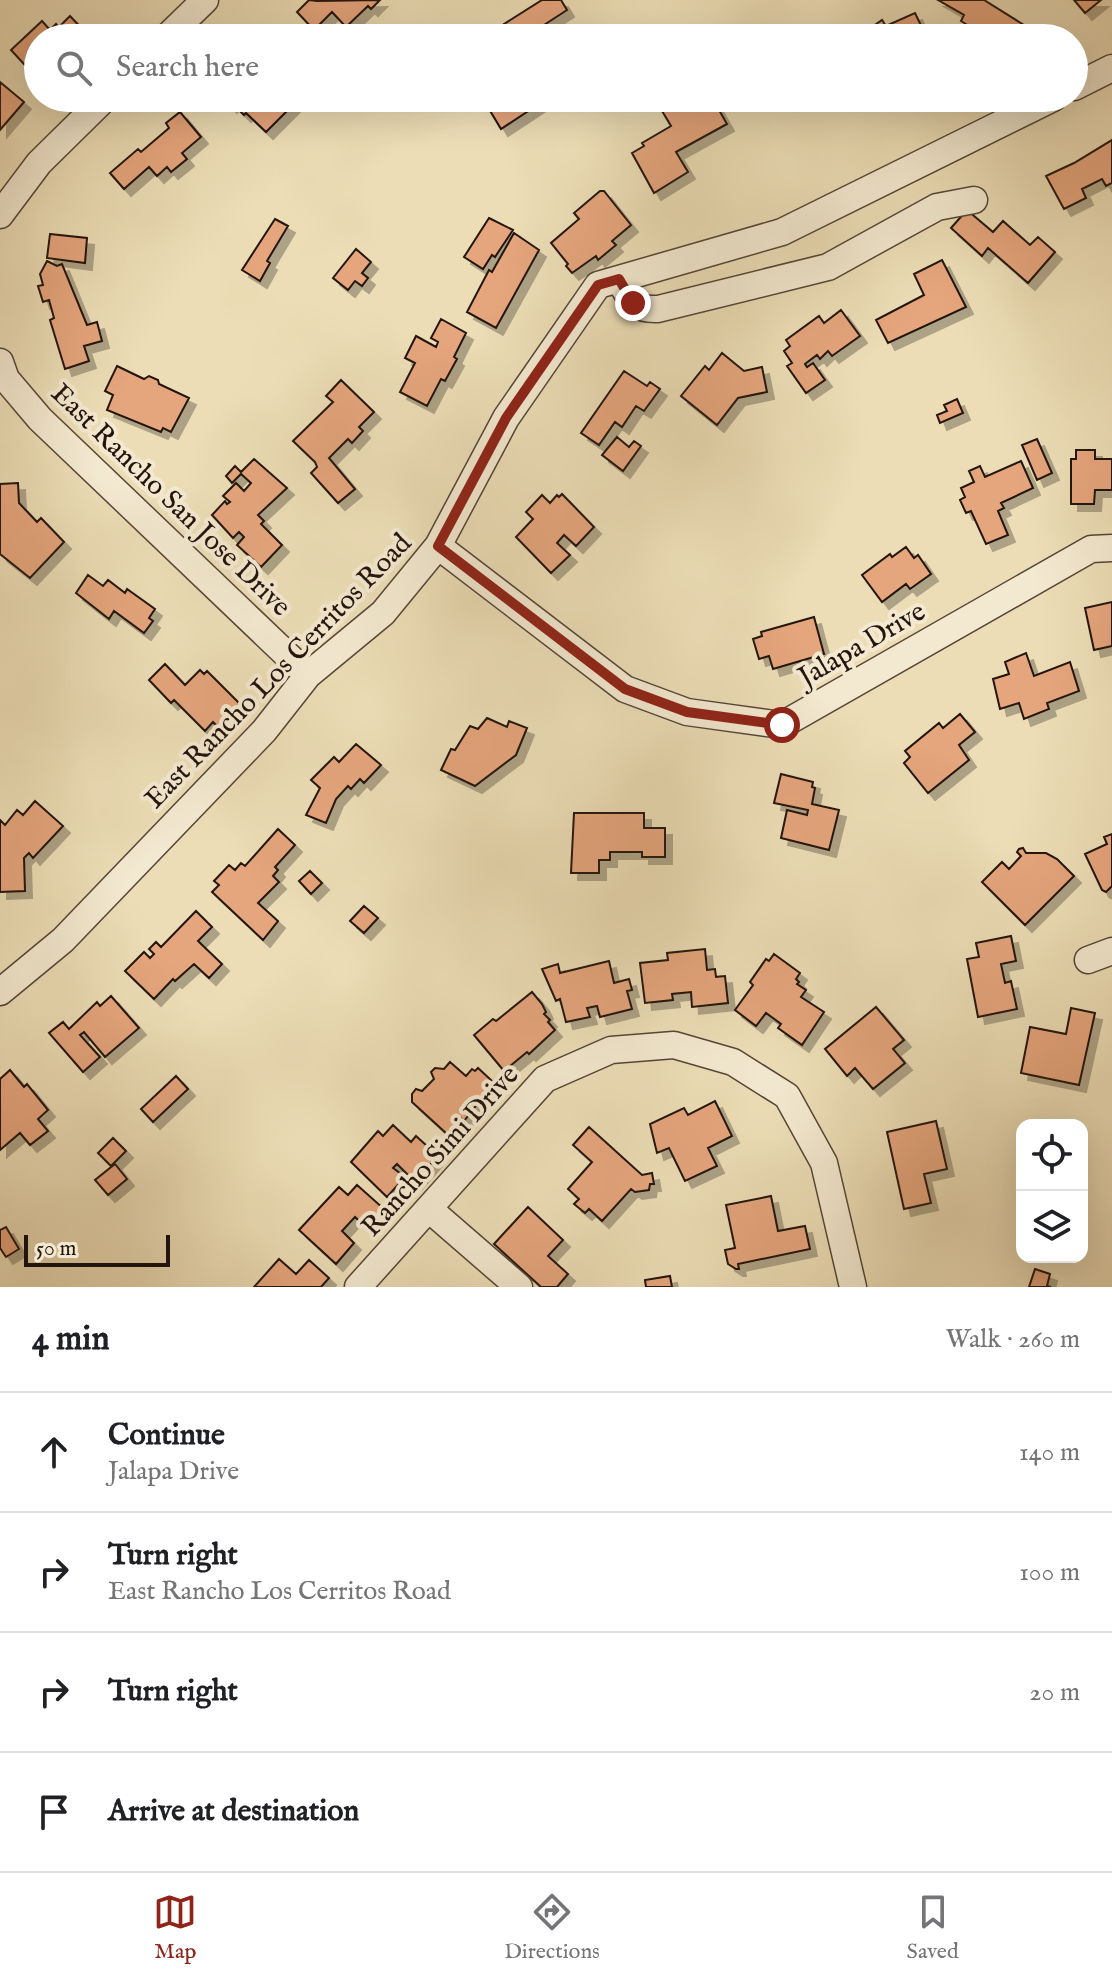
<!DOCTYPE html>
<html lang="en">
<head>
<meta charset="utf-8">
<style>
	body { margin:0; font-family:"IM FELL English",serif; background:#f2f2f2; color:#202124 }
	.controls { position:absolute; right:24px; bottom:24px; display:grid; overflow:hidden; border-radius:16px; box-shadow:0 8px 32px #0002 }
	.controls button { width:72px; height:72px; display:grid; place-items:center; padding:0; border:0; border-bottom:2px solid #e0e0e0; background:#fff; color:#202124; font:40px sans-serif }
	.scale { position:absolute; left:24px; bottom:20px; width:146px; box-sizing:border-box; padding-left:8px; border:4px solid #23140d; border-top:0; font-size:22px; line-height:28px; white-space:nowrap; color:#23140d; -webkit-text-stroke:6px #f3e9d0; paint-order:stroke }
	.stop { position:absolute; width:24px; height:24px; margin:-18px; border:6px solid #8f2418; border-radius:50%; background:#fff }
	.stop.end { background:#8f2418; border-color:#fff; box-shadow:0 2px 8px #0008 }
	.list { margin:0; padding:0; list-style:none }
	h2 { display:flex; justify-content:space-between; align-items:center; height:104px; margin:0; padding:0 32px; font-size:34px }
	h2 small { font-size:26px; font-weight:400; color:#757577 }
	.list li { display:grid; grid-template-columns:52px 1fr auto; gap:24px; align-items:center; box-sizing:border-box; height:120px; padding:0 32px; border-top:2px solid #e0e0e0 }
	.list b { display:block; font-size:30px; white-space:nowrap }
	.list p { margin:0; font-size:26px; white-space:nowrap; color:#757577 }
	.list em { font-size:26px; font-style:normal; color:#757577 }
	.icon { flex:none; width:44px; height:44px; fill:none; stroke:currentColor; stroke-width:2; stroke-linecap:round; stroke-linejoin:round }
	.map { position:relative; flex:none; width:1112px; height:1287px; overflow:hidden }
	.search { position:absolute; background:#fff; box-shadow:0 8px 32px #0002; left:24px; right:24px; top:24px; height:88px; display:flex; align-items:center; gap:20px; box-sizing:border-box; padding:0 28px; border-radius:44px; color:#757577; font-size:30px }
	.sheet { height:584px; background:#fff }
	nav { display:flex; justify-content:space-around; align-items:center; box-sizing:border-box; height:112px; border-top:2px solid #e0e0e0; background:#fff; font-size:22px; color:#757577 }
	nav a { display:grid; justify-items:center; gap:4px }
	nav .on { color:#8f2418 }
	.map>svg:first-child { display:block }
	.building { fill:#e5a57d; stroke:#23140d; stroke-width:2; filter:url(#shadow) }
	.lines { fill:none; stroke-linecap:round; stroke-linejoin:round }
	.minor-casing { stroke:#554637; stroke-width:29 }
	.minor { stroke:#f3e9d0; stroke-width:26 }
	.route { stroke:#8f2418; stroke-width:10 }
	.labels { text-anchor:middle; stroke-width:8; stroke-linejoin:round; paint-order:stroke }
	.street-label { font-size:28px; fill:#23140d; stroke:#f3e9d0 }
</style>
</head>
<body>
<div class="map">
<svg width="1112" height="1287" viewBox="0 0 1112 1287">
	<defs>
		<filter id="shadow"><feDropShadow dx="7" dy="7" stdDeviation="0" flood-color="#0004"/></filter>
	</defs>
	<rect width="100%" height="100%" fill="#ecddb6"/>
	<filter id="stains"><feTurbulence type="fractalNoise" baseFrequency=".0025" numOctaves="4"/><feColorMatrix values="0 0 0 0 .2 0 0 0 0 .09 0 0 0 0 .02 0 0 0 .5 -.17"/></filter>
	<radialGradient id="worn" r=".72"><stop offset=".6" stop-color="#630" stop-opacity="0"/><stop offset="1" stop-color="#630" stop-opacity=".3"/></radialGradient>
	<path class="building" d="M309 0 317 1 380 0 371 9 368 6 346 27 332 12 314 30 297 12Z
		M542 0H561L567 10 524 38H513L504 24Z
		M938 0H984L1024 25 1016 38 1002 35 1000 38H988L961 21 964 15Z
		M1074 0H1101L1085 13Z
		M915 13 927 38H869L865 32 882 20 886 26Z
		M70 16 85 32 79 38H38V74L35 76 11 50 42 21 50 30 56 24 59 27Z
		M0 82 24 102 0 130Z
		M221 98H291L288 100 293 105 266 132 246 113 244 115 232 103 230 106Z
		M506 98H548L501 129 489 109Z
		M686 98H718L714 101 727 124 676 152 688 172 654 193 632 153 644 146 642 143 671 126 662 111 682 100 685 107 689 104Z
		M180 112 201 137 182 153 187 159 171 172 167 167 157 176 149 167 124 189 110 173 138 149 141 152 169 128 166 123Z
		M1112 140V183L1106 186 1102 179 1082 189 1086 198 1064 209 1046 176 1074 163Z
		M600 191H604L631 225 612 241 616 245 598 260 596 256 572 273 566 266 568 264 551 243 579 219 574 213Z
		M967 210 993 232 1003 221 1030 245 1038 237 1055 252 1028 283 988 248 982 256 951 228Z
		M489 218 513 230 495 257 492 255 483 269 464 257Z
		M275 219 288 226 267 261 270 263 260 281 242 270Z
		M514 233 539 250 496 328 467 312 489 270 492 272Z
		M50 234 87 238 85 263 47 258Z
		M356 249 371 262 362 273 368 278 362 286 355 281 348 290 333 278Z
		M942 260 966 307 888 343 876 320 924 295 914 274Z
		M47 261 57 266 62 264 87 325 97 322 102 341 84 346 89 361 65 369 50 320 54 318 49 300 43 302 38 286 43 285 40 274Z
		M841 310 860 336 832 356 828 351 820 359 817 355 805 364 807 367 813 363 825 380 806 393 787 366 792 363 784 351 790 346 786 340 819 316 824 323Z
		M441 319 466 333 454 357 457 359 445 381 441 379 427 406 400 392 415 363 405 358 416 336 436 347 438 342 431 338Z
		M722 353 744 371 762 367 767 392 738 398 717 425 681 396 705 366 709 370Z
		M117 366 144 379 149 376 158 380 159 384 189 398 171 432 163 428 161 432 107 410 113 395 105 391Z
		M624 371 647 386 650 382 660 389 644 411 636 406 622 427 615 422 599 445 581 433Z
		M341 380 374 412 359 427 363 431 352 443 348 439 329 458 355 489 338 503 311 473 317 467 315 462 293 441 333 402 326 396Z
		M957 399 963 413 940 423 937 415 947 411 944 405Z
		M617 437 629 447 634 441 641 446 623 471 602 455Z
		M1037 439 1052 473 1037 480 1022 445Z
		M1076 450H1095V459H1112V490H1095L1094 504H1071V459H1076Z
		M254 459 287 488 258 515 264 521 261 524 282 545 261 567 237 545 244 537 239 532 233 538 212 515 225 501 227 504 230 502 223 496 236 483 244 491 251 483 241 474 232 483 226 476 235 466 241 472Z
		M1021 461 1033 488 1001 503 1004 508 998 511 1008 535 986 544 971 511 966 513 960 500 965 497 961 488 974 482 969 471 980 466 985 477Z
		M18 483 19 503 37 522 41 518 64 542 30 578 0 554V484Z
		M562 494 594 527 576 546 564 535 557 543 570 555 551 573 516 537 533 519 526 512 542 495 550 503 557 495 559 497Z
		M906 547 914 558 918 555 931 574 910 589 906 584 882 602 862 575 890 554 892 557Z
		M88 575 103 586 108 580 125 593 127 589 155 609 149 618 153 621 144 633 114 611 109 619 76 593Z
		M1112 602V646L1094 650 1085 608Z
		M814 617 824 654 773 669 769 656 759 659 753 639 762 636 761 632Z
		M1026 653 1034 676 1070 662 1079 691 1047 703 1049 709 1024 719 1019 703 1000 709 993 679 1009 674 1005 662Z
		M165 664 185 685 200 670 204 674 207 671 242 706 218 727 213 722 205 731 174 700 171 703 149 680Z
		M960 714 975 732 959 745 969 760 928 793 904 763 910 757 905 751 939 723 943 728Z
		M487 718 507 727 509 721 527 728 516 755 475 786 441 770 451 749 455 750 470 726 478 729Z
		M356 744 381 765 364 783 360 779 351 789 348 786 336 799 326 823 306 815 320 788 311 780 334 757 339 762Z
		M781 774 813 782 812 787 815 788 812 804 839 810 829 850 781 838 787 810 807 815 808 810 774 803Z
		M35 801 63 826 33 858 29 853 24 858 25 891 0 892V820L5 825 17 810 23 815Z
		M574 813H644V828H665V857H642V852H610V860H599V873H571Z
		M278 829 295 845 275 867 278 870 273 876 279 882 258 903 278 921 263 940 212 892 219 885 214 881 229 865 235 870 241 863 245 866Z
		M1112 834V886L1106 892 1102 890 1085 854 1107 844 1104 837Z
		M1023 848 1026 853H1046L1057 859 1074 876 1025 925 982 882 1002 862 1009 869 1021 856 1017 852 1019 849Z
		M310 871 322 883 311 894 299 881Z
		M364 906 378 918 364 933 350 921Z
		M196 911 212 927 198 941 222 964 209 978 194 964 175 981 173 979 154 999 125 971 144 952 150 958 154 954 149 949 156 942 161 947Z
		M1011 936 1016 961 1001 964 1005 983 1011 981 1017 1009 978 1017 967 959 979 957 976 943Z
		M705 949 707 970 715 969 716 977 725 976 728 1003 692 1007 691 992 672 994 673 1000 645 1003 640 963 668 960 667 953Z
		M774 954 800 973 796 979 799 982 797 984 806 990 801 997 824 1012 802 1045 778 1028 781 1024 766 1013 756 1026 735 1010 753 985 750 982 766 959 769 961Z
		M609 961 614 983 629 979 632 990 627 991 632 1009 600 1017 597 1006 587 1008 590 1017 566 1022 560 999 556 1001 542 969 558 964 560 973Z
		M532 992 542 1004 546 1012 544 1014 550 1020 548 1022 555 1030 529 1054 527 1052 504 1071 474 1035 493 1019 496 1021Z
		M111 996 139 1028 105 1057 84 1032 80 1035 100 1057 83 1072 49 1033 63 1022 69 1029 97 1002 100 1006Z
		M876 1007 904 1040 893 1049 905 1063 873 1089 855 1068 847 1076 825 1049Z
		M1071 1008 1095 1013 1079 1085 1021 1073 1030 1027 1066 1034Z
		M450 1062 466 1076 472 1069 475 1071 478 1068 492 1081 490 1083 492 1085 464 1121 461 1118 447 1134 412 1102V1094L416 1089 422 1091 434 1079 431 1072 435 1068 444 1069Z
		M10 1070 24 1087 27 1084 48 1110 38 1119 48 1131 30 1145 20 1133 0 1150V1079Z
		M176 1076 188 1089 153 1122 141 1109Z
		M715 1101 732 1136 708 1148 717 1166 685 1181 669 1148 657 1153 650 1124 684 1108 688 1115Z
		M936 1121 947 1169 924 1174 931 1203 904 1209 887 1132Z
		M393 1125 411 1142 416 1136 438 1156 415 1182 397 1164 393 1168 405 1177 387 1197 351 1162 378 1131 383 1136Z
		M589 1127 642 1175 652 1173 654 1184H650L649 1190 635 1192 631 1189 602 1221 589 1209 585 1213 574 1204 579 1199 568 1189 592 1162 573 1145Z
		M113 1138 126 1151 111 1166 98 1153Z
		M115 1164 127 1179 108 1195 95 1180Z
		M357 1185 384 1209 367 1228 355 1217 342 1231 354 1243 336 1264 299 1230 339 1187 348 1195Z
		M771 1196 778 1231 805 1226 810 1249 738 1264 739 1269H736L728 1264 725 1250 735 1248 726 1205Z
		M528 1207 563 1240 548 1256 568 1274 557 1287H541L494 1244Z
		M6 1227 19 1249 6 1257 0 1248V1230Z
		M279 1259 296 1274 309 1260 329 1278 321 1287H254Z
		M1035 1269 1050 1274 1047 1286 1051 1287H1029Z
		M670 1276 672 1287H646L645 1280Z"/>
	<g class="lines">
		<defs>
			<path id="minor" d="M166 38 205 0
				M1074 87 1112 68
				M0 215 39 163 105 98
				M619 279C631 299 632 310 658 309L828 267 937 207 974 200
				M0 362 6 379 40 419 308 675
				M438 546 625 689 687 712 782 725 1091 549 1112 548
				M1088 960 1112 951
				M0 992 63 940 264 731 308 675 383 613 438 546 506 418 598 285 782 232 1053 98
				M429 1209 519 1287
				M358 1287 545 1079 611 1050 674 1045 733 1062 787 1096 824 1163 853 1287"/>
		</defs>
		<use href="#minor" class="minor-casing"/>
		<use href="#minor" class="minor"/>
	</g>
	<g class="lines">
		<path class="route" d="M633 303 619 279 598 285 506 418 438 546 625 689 687 712 782 725"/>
	</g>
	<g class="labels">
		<g class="street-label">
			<text transform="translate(172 499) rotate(44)" y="10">East Rancho San Jose Drive</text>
			<text transform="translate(861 643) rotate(-30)" y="10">Jalapa Drive</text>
			<text transform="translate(277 670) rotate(-46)" y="10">East Rancho Los Cerritos Road</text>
			<text transform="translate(439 1150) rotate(-48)" y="10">Rancho Simi Drive</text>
		</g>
	</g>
	<rect width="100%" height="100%" filter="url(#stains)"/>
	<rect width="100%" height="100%" fill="url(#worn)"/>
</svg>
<div class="controls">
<button><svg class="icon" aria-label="locate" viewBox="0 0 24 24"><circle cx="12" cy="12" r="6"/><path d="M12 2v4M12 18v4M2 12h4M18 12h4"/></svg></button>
<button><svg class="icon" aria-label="layers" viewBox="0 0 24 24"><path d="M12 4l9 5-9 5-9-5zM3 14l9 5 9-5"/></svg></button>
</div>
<div class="scale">50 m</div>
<div class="stop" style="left:782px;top:725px"></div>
<div class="stop end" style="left:633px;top:303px"></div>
<div class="search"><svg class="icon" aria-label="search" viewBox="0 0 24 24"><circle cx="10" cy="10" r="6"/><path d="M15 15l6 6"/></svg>Search here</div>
</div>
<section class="sheet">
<h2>4 min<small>Walk · 260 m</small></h2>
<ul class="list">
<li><svg class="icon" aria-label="ahead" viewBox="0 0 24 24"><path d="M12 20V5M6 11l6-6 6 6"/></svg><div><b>Continue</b><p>Jalapa Drive</p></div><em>140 m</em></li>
<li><svg class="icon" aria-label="right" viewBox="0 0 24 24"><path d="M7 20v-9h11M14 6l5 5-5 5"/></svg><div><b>Turn right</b><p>East Rancho Los Cerritos Road</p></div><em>100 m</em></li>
<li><svg class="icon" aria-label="right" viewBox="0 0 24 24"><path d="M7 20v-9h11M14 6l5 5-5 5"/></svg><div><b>Turn right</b></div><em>20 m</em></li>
<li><svg class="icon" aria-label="arrive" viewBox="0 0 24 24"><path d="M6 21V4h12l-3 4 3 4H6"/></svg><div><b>Arrive at destination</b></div></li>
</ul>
</section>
<nav>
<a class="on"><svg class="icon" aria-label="map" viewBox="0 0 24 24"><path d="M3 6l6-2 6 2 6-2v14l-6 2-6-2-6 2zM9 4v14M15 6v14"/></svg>Map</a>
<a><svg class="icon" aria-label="directions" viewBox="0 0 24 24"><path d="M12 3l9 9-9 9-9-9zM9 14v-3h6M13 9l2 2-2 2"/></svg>Directions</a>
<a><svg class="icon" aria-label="saved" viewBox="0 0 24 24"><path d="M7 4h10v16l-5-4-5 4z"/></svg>Saved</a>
</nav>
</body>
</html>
